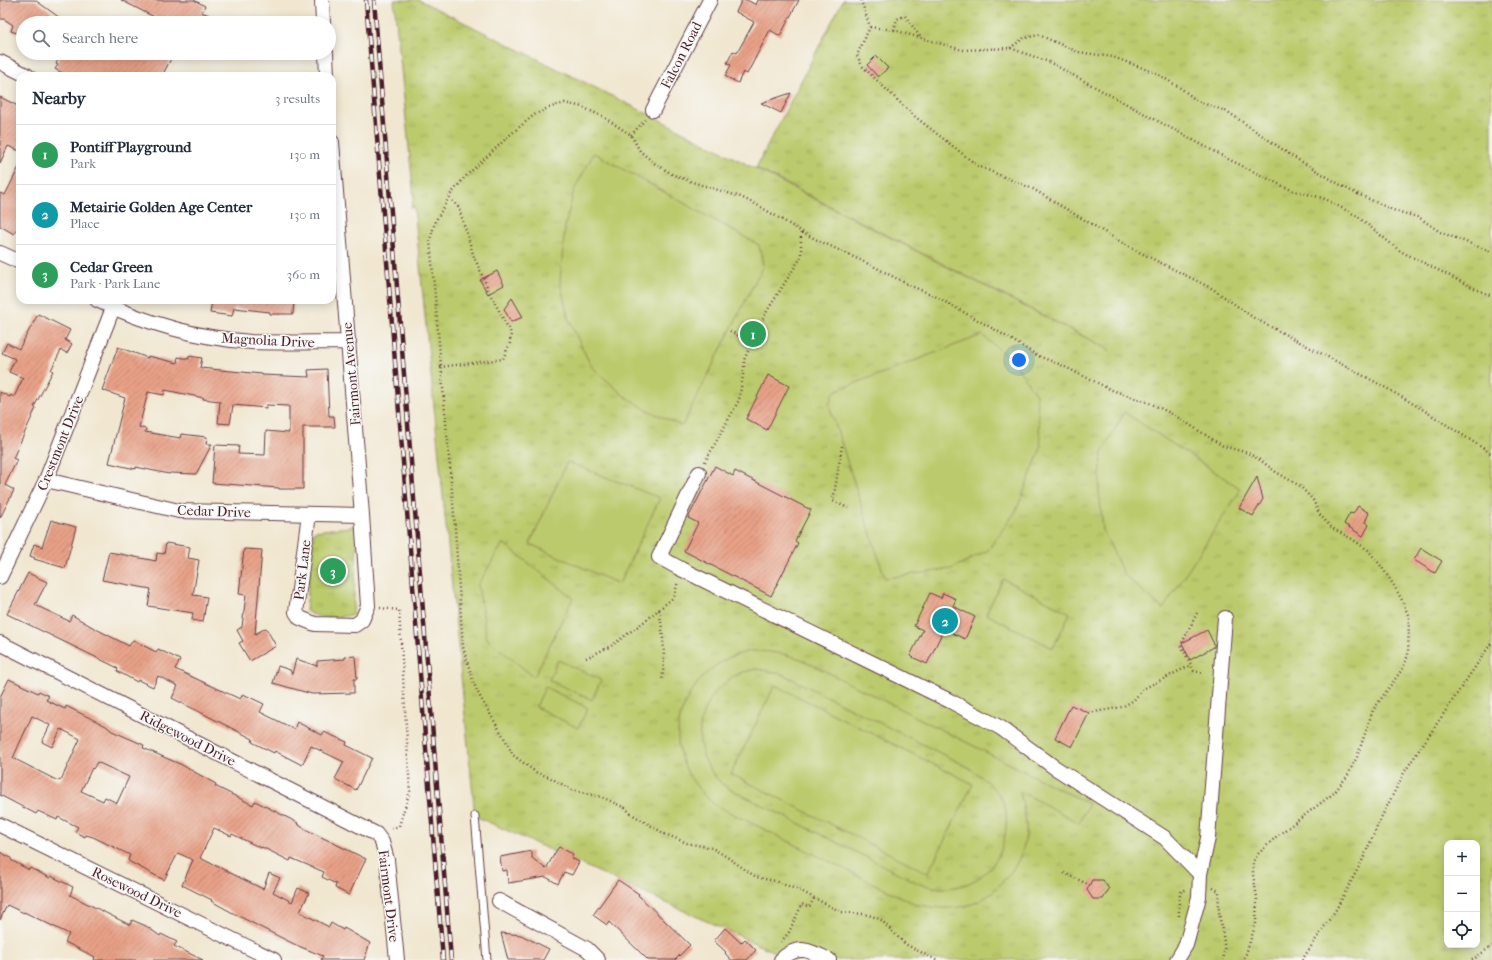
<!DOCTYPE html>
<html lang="en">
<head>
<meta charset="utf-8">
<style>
	body { margin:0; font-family:"IM FELL French Canon",serif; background:#f2f2f3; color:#1f2937 }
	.controls { position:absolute; right:12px; bottom:12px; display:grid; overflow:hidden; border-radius:8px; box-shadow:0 2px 10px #0003 }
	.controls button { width:36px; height:36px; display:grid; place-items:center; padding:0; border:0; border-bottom:1px solid #e0e1e3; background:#fff; color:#1f2937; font:20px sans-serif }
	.you { position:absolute; left:1019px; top:360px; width:14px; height:14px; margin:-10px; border:3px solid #fff; border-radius:50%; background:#1a73e8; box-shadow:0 0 0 6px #1a73e833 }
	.badge { display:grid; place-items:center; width:26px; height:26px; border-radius:50%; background:#c8321e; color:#fff; font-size:13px; font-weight:700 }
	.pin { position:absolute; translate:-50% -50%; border:2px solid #fff; box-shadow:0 1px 4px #0006 }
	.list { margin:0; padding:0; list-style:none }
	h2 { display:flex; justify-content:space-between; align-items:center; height:52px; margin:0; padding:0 16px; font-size:17px }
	h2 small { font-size:13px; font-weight:400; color:#747a83 }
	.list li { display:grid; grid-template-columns:26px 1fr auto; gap:12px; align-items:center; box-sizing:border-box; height:60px; padding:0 16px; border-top:1px solid #e0e1e3 }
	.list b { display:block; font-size:15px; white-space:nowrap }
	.list p { margin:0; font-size:13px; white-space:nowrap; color:#747a83 }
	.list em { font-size:13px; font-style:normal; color:#747a83 }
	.icon { flex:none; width:22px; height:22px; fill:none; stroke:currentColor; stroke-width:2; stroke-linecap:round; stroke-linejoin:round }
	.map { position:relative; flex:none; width:1492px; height:960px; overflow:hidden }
	.search { position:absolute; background:#fff; box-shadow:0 2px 10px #0003; left:16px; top:16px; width:320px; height:44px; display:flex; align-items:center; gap:10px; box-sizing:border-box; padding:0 14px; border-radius:22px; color:#747a83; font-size:15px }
	.panel { position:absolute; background:#fff; box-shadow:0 2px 10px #0003; left:16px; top:72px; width:320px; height:232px; border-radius:12px }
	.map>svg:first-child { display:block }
	.grass { fill:url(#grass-tufts); stroke:#82744c; fill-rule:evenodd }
	.garden { fill:#bbca6c; stroke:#82744c; fill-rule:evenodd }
	.building { fill:url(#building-hatch); fill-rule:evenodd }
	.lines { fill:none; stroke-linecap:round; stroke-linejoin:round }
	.service-casing { stroke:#633d44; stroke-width:9 }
	.minor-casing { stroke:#633d44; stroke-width:16 }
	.path { stroke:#633d44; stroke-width:2.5; stroke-dasharray:1 3; stroke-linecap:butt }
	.service { stroke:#fff; stroke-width:7 }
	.minor { stroke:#fff; stroke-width:14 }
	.rail-casing { stroke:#4a1f2b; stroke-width:4.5 }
	.rail { stroke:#f6f6f2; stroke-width:3; stroke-dasharray:9; stroke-linecap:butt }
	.labels { text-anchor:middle; stroke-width:3; stroke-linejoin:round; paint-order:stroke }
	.street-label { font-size:14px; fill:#4a1f2b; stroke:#f6f6f2 }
</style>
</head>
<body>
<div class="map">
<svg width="1492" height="960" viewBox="0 0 1492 960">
	<defs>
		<pattern id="grass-tufts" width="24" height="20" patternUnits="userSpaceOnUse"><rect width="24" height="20" fill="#bbca6c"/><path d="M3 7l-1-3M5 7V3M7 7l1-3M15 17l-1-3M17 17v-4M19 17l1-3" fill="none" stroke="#a2ad5e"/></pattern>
		<pattern id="building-hatch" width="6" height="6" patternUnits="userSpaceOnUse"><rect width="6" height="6" fill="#e8a187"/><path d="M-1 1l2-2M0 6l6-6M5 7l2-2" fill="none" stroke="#be836f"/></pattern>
	</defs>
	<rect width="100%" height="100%" fill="#f6f6f2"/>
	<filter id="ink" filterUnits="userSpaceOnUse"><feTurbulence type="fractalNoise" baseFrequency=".025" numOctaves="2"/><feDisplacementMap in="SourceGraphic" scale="8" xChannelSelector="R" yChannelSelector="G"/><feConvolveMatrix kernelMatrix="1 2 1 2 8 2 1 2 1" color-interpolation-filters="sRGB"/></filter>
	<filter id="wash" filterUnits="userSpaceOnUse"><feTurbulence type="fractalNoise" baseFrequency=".012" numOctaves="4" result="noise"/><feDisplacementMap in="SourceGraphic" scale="16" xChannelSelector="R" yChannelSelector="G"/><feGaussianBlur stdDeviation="0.9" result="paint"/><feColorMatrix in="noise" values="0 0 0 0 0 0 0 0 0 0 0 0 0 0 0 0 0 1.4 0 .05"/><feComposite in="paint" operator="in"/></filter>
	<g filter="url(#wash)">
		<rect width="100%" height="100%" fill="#f1e7d0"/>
		<path class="grass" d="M394 0H419L664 122 1110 350 756 168 843 0H1492V960H792L475 816 414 206 411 208 414 198ZM1447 843H1477V945H1447Z
			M358 526 353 615C334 617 322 621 306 611L314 531Z"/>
		<path class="garden" d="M594 153 759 245 763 266 682 426 647 410 623 395 591 366 568 318 560 281 565 227 574 190Z
			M982 335 1014 362 1036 395 1041 448 1016 511 987 551 951 569 885 578 829 405 835 391Z
			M1124 412 1241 489 1163 609 1124 575 1103 530 1099 490 1102 453Z
			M567 462 660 498 619 584 530 544Z
			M503 543 573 598 534 677 487 639 478 585Z
			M1003 579 1070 613 1053 648 986 614Z
			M750 651C769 651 782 653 801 659L1089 804 1079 823 1020 791C1022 807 1029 823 1025 840 1022 857 1014 870 1002 882 996 888 989 896 981 900 960 911 936 909 915 904L715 805C702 794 691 781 684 765 667 726 688 683 721 662 730 656 740 654 750 651ZM756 669 780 673 968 767C980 776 993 785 1001 798 1006 806 1007 816 1006 825 1005 859 983 885 948 888 939 889 929 886 920 884L726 787C686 756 693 697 738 674 743 671 750 671 756 669Z
			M558 660 601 680 592 700 549 680Z
			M775 685 973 784 928 873 731 774Z
			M545 687 588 708 578 728 536 707Z"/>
		<g id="blocks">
			<path class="building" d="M0 0H35L67 23H23V35L11 31 13 25 4 19H0Z
				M121 0H194L205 6 201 12 209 15 205 23H158L160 20Z
				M742 0H747L756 5 758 0H799L780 36 770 30 747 74 743 72 738 83 725 76 731 65 727 63 733 51 737 53 754 22 736 12Z
				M61 53H174L162 76H68L55 69 58 65 56 64Z
				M876 56 888 68 878 77 867 65Z
				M791 93 781 113 761 103Z
				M0 97 20 107V151L8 146 0 163Z
				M20 165V223L14 234 0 226V193L5 195Z
				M497 271 504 285 488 294 480 280Z
				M512 298 523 317 511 322 504 309Z
				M212 300H294L293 314H270V312L234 308 232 316 210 313Z
				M38 314 70 330 65 340 72 344 67 353 61 350 51 370 53 371 34 407 36 408 13 458 17 460 5 485 14 490 0 518V392L10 397 11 395 14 397 23 378 9 372 15 359 2 353 7 343 19 349Z
				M118 347 148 358V356L177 363 178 357 189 359V356L202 358 200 368 262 374V375L309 377 308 370 327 369 329 416H334L335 427H303V489H279V488L212 483 215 445 239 446 238 454 265 455 266 431 289 433V406L266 405V408L233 405 230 424 218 423 220 401 203 399 204 398 165 390 164 395 148 392 139 427 146 429 145 432 180 438 181 434 207 437 206 444H212L196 474 170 473 169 474 136 467V469L126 467 109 463 125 398 102 390Z
				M768 375 789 386 767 430 746 419Z
				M715 466 733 476 735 471 811 510 795 541 798 543 771 596 684 551 698 523 688 518Z
				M1257 477 1263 499 1253 516 1239 508Z
				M1358 506 1369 513 1365 522 1369 525 1363 536 1344 524 1350 513 1353 514Z
				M51 520 76 527 65 568 34 559 35 558 30 556 34 544 42 547Z
				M166 543 190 547 188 558 199 560 193 595 207 597 203 622 192 620 193 613 148 606 151 589 102 580 109 552 156 561 157 553 164 554Z
				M1421 548 1442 561 1435 573 1414 560Z
				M244 549 262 550 255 634 266 628 276 646 250 661 239 643 243 641 237 630 242 627 246 595 239 594Z
				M28 573 47 582 35 605 69 621 72 615 94 628 129 646 133 640 156 652 158 649 180 660 175 669 240 699 243 694 264 704 260 712 294 729 297 722 322 735 324 732 347 742 346 745 372 758 356 790 335 779 344 762 311 746 302 765 275 751 274 753 252 742 253 739 172 698 178 686 158 676 153 687 138 680 137 682 117 671 118 668 7 614Z
				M930 593 941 598 943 593 956 599 953 606 975 617 965 639 944 629 927 664 910 656 923 630 914 626Z
				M1207 630 1214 644V647L1190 660 1182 643Z
				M355 656 357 679H354V693L312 694 273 683 278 666 290 670 292 674 296 659 317 666V661L345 659V657Z
				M9 679 38 693 39 691 49 696 46 700 65 709 66 706 106 726 112 731 144 745 143 748 182 765 216 784 215 786 253 805 255 801 298 823 297 824 305 829 366 859 349 895 335 888 336 884 322 877 324 872 291 858 290 861 262 847 261 848 232 834 231 836 214 828 200 858 263 889 269 873 280 878 273 892 292 902 298 888 309 893 300 912 329 927 331 923 343 930 344 928 370 943 364 960H321L323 956 296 945 262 928 233 913 211 901 212 900 182 885 193 860 178 853 164 880 130 862 128 860 130 855 93 837 86 835 85 837 75 832 78 827 58 817 57 820 38 811 36 814 0 795V697ZM32 716 50 725 42 742 52 747 61 729 80 739 61 780 59 779 58 781 13 758ZM97 762 129 777 117 803 105 797 103 801 81 791 92 768 93 769Z
				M1071 705 1089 713 1072 747 1055 738Z
				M559 847 573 854 571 858 579 862 572 875 564 872 558 884 546 877 508 883 507 870 502 871 500 857 532 851V858L546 869 556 851Z
				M0 852 11 858V860L29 870 30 868 50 878 51 876 73 887 70 895 130 925 132 920 146 926 160 936 161 934 177 942 174 946 203 960H94L95 957 65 942 69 934 24 912V913L7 905 0 920Z
				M618 880 639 894 638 895 690 945 675 960H648L609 922 607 925 593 915Z
				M1092 880H1103L1109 889 1103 899H1093L1087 890Z
				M725 928 741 943 745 939 756 950 747 960H731L725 953 726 952 714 941Z
				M501 933 521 935 549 949 543 960H508Z"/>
		</g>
	</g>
	<g filter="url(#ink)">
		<use href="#blocks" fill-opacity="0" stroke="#633d44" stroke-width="1"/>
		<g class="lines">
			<defs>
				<path id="service" d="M475 816 487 960"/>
				<path id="minor" d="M322 0 323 23
					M326 53 327 76
					M0 62 28 76
					M653 110 710 0
					M0 253 20 262
					M97 300C145 323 198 338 251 342 283 343 316 342 349 342
					M699 473 659 557 681 569 950 701 1001 728 1054 767 1165 838 1200 874
					M46 480 179 511 362 515
					M309 514 296 612 300 618 315 624 355 625 362 620 368 606 362 515 332 142
					M0 577 46 480 113 308
					M0 643 376 834 382 842 387 860 397 960
					M0 825 274 960
					M499 901 587 949 598 960
					M781 960C798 943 811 951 829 960
					M1177 960 1186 945 1199 897 1200 874 1208 838 1225 618"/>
			</defs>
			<use href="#service" class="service-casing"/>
			<use href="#minor" class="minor-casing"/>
			<path class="path" d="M861 0 870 27 857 55 862 66 913 115 978 166 1033 189 1131 248 1213 289 1254 318 1381 385 1422 409 1492 454
				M870 27 894 30 962 50 1010 48 1049 62 1228 159 1291 190 1323 198 1357 216 1400 251 1480 291 1492 296
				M894 30 897 19 905 16 921 38
				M1010 48 1024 38 1039 35 1078 52 1113 57 1156 73 1182 89 1197 101 1228 112 1292 156 1349 190 1393 210 1420 218 1440 232 1492 252
				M631 135 645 120
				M730 331 752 343
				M440 367 503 359 510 343 511 333 491 296 473 254 459 208 449 197
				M842 446 833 501 848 508
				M705 462 739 400 744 369V360L756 333 767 311 801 257V231
				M380 608 399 610 410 791 399 826 389 829
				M659 610C663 634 666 655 662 679
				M1197 613 1181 645 1194 671 1204 673
				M586 658 611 646 645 621 674 597 678 581
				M1089 713 1122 707 1134 700 1143 689 1191 665
				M1064 873 1090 885
				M1213 888 1219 891C1219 897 1218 904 1219 910 1220 927 1227 943 1223 960
				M1179 916V899L1181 892 1187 889
				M781 942 789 932 802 904 809 907 815 897
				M936 960 905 944 881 920 872 916 864 914 841 912 801 891 775 881 756 877 727 857 712 848 687 843 665 834 633 815 625 808 602 797 572 790 549 777 537 773 513 755 506 741 479 695 474 684 463 647 454 514 430 240 435 222 451 194 464 178 511 134 534 115 548 108 565 103 582 107 602 116 631 135 640 151 654 163 672 174 692 182 741 197 759 206 809 236 873 266 911 286 933 295 999 332 1038 356 1059 364 1112 390 1152 404 1174 415 1223 446 1248 453 1260 460 1276 472 1300 486 1313 500 1320 515 1332 528 1352 539 1368 550 1381 566 1393 584 1402 600 1409 617 1408 655 1403 668 1373 710 1357 757 1348 775 1334 793 1277 836 1258 854 1253 862V875L1257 897 1256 923 1244 960
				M1302 960 1337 908 1362 861 1381 818 1405 771 1492 642
				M1472 960 1492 946"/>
			<use href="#service" class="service"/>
			<use href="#minor" class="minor"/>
			<defs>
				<path id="rail" d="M366 0 443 960
					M374 0 451 960"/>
			</defs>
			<use href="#rail" class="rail-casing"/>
			<use href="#rail" class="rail"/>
		</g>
	</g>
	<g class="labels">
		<g class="street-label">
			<text transform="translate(681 55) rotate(-63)" y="5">Falcon Road</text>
			<text transform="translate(268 340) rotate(3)" y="5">Magnolia Drive</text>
			<text transform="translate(351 374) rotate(-95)" y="5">Fairmont Avenue</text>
			<text transform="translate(60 443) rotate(-68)" y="5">Crestmont Drive</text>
			<text transform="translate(214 511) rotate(2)" y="5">Cedar Drive</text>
			<text transform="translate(302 570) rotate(-83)" y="5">Park Lane</text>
			<text transform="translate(188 738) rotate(27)" y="5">Ridgewood Drive</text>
			<text transform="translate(137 892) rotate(26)" y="5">Rosewood Drive</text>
			<text transform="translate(389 896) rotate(83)" y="5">Fairmont Drive</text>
		</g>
	</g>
</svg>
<div class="controls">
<button>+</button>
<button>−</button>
<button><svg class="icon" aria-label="locate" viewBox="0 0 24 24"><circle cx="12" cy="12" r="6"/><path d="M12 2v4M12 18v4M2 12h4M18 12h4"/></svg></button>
</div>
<div class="you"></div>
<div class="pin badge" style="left:753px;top:334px;background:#2e9e5b">1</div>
<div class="pin badge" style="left:945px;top:621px;background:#0f9aa8">2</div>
<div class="pin badge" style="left:333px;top:571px;background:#2e9e5b">3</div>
<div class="search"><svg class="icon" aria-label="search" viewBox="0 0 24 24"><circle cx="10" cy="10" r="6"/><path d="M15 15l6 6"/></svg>Search here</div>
<section class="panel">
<h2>Nearby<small>3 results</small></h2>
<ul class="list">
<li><span class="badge" style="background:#2e9e5b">1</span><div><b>Pontiff Playground</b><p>Park</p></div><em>130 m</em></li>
<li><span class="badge" style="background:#0f9aa8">2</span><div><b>Metairie Golden Age Center</b><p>Place</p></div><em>130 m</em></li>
<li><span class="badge" style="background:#2e9e5b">3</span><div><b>Cedar Green</b><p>Park · Park Lane</p></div><em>360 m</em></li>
</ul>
</section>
</div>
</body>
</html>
